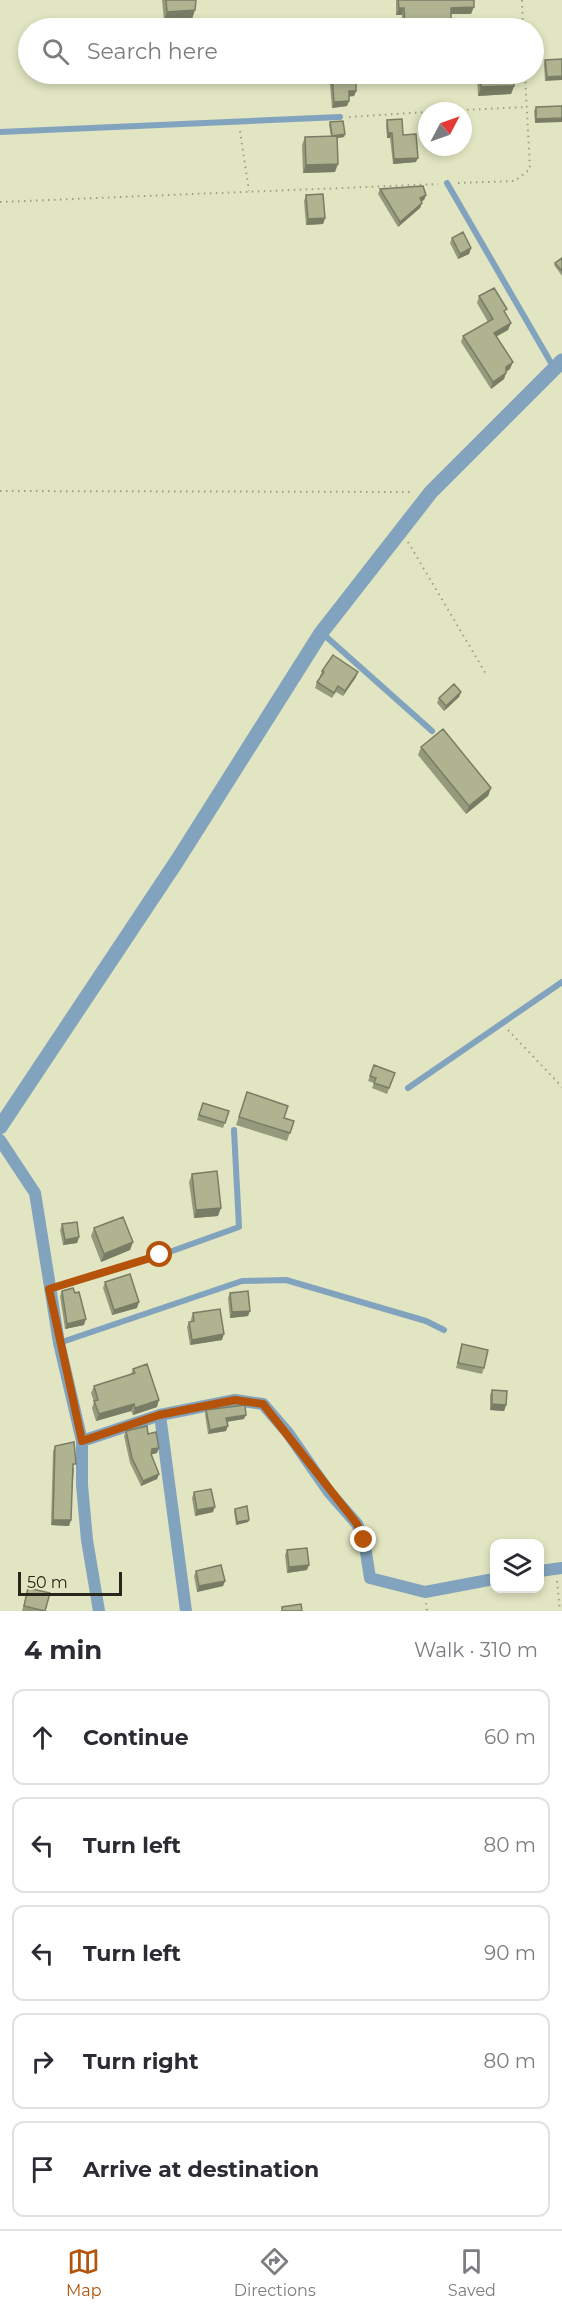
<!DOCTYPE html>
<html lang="en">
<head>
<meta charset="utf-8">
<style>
	body { margin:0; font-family:Montserrat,sans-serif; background:#f7f7f7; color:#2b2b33 }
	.controls { position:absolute; right:18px; bottom:18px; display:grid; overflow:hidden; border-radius:12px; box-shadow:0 3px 9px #0003 }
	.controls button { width:54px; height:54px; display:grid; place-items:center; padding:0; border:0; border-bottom:2px solid #e1e1e2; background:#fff; color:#2b2b33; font:30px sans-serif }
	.compass { position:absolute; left:418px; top:102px; width:54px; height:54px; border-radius:50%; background:#fff; box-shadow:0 3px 9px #0003; rotate:49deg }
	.scale { position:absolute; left:18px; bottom:15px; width:104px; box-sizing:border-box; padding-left:6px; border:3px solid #27281b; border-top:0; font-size:16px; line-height:21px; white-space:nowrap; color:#27281b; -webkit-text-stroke:4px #e1e5c1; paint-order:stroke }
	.stop { position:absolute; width:18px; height:18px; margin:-14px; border:4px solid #b45309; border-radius:50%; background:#fff }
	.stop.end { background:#b45309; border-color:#fff; box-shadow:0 2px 6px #0008 }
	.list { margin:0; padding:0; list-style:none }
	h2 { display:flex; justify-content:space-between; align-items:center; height:78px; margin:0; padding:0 24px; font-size:26px }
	h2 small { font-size:20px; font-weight:400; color:#7c7c81 }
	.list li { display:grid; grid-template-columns:39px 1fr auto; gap:18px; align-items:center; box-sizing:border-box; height:96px; margin:0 12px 12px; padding:0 12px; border:2px solid #e1e1e2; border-radius:12px }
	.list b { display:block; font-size:22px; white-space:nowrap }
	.list em { font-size:20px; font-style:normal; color:#7c7c81 }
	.icon { flex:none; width:33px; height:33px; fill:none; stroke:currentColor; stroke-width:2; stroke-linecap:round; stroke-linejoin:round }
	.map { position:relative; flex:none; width:562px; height:1611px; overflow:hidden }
	.search { position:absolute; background:#fff; box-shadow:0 3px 9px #0003; left:18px; right:18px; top:18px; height:66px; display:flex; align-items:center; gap:15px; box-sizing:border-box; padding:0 21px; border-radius:33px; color:#7c7c81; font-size:22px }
	.sheet { height:618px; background:#fff }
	nav { display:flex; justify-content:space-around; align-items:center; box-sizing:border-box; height:84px; border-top:2px solid #e1e1e2; background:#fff; font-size:16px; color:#7c7c81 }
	nav a { display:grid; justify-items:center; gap:3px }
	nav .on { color:#b45309 }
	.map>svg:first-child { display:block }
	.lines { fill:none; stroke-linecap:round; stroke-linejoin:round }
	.path { stroke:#9da084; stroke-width:2; stroke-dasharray:1.5 4.5; stroke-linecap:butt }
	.service { stroke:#81a3bd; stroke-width:6 }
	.minor { stroke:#81a3bd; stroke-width:12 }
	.tertiary { stroke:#81a3bd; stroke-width:15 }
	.wall { fill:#969a7c }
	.shaded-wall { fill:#7a7d65 }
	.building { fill:#afb390; stroke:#7a7d65; stroke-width:1.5 }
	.route { stroke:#b45309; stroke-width:8 }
</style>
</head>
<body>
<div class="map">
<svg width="562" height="1611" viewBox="0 0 562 1611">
	<rect width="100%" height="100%" fill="#e1e5c1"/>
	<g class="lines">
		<path class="path" d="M522 0 523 28
			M443 111 526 107
			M349 117 427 112
			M240 131 249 191
			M458 183 515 181 530 169 525 74
			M0 202 438 184
			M0 491 414 492
			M408 542 486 674
			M508 1030 562 1087
			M557 1581 560 1611
			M426 1603 427 1611"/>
		<path class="service" d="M0 132 340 117
			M447 183 554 368
			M322 633 432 731
			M408 1088 562 982
			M50 1289 161 1255 239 1227 234 1130
			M59 1343 242 1281 286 1280 426 1321 444 1330"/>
		<path class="minor" d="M0 1140 35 1193 59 1343 82 1441V1485L87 1540 99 1611
			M160 1415 186 1611
			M82 1441 160 1415 235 1400 263 1404 288 1433 329 1492 357 1524 364 1540 370 1578 425 1592 494 1579
			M540 1571 562 1568"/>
		<path class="tertiary" d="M0 1127 177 861 321 633 431 492 562 361"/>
	</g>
	<path class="wall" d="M162 0H196L192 19 165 20 166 28H139L140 23 164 20Z
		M396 0H474L471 14H451V25L450 28H402V15H396Z
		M562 59 545 81 544 64 545 60Z
		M329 74H356V91L354 96H349V101L347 106 332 108Z
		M477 74H513L514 86 511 94 478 96Z
		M562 106 535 123 534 111 536 107Z
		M387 120 416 162 393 164 390 138H387L386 125Z
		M330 122 345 134 344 137 337 138 335 172 303 173 302 145 305 137 331 136 329 125Z
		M380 189 426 195 424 200 421 202 422 203 420 208 398 227 378 194Z
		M306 195 325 218 323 224 306 225 304 201Z
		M452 238 471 248 469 254 458 259 450 243Z
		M562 258V276L554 265 555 263Z
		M479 296 505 313 511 323 508 330 496 337 510 369 506 372 504 379 491 389 461 342 463 336 488 322 477 303Z
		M322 671 356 677 343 696 336 692 332 698 315 688 317 682 321 677 320 676Z
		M461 692 459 697 444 711 437 703 439 698Z
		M421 747 491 788 488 796 466 814 418 755Z
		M374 1065 395 1073 387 1094 372 1088 374 1083 368 1081Z
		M247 1092 284 1118 294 1121 287 1141 236 1125Z
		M203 1103 229 1111 223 1128 197 1120Z
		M192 1174 218 1216 194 1218 189 1182Z
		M62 1224 79 1237 77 1243 63 1245 60 1230Z
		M94 1228 133 1242 130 1250 101 1262 91 1236Z
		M105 1282 137 1308 112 1315 103 1288Z
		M62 1291 75 1293 84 1325 65 1329 60 1296Z
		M230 1293 248 1316 230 1318 228 1298Z
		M193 1313 222 1340 190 1345 187 1327 189 1322 191 1321V1319Z
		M462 1344 484 1368 482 1374 456 1368Z
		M133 1369 157 1407 133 1415 131 1411 96 1421 92 1408 94 1402 91 1393 94 1386 131 1374Z
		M492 1390 506 1405 504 1411 490 1410V1395Z
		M206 1410 244 1419 227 1422 226 1431 208 1434 205 1414Z
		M126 1431 148 1434 157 1453 151 1454 159 1474 157 1479 141 1486 130 1463 124 1436Z
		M55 1446 74 1469 69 1526 51 1525 53 1451Z
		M194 1492 213 1512 195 1516 192 1498Z
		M235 1509 249 1520 248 1522 236 1525 234 1511Z
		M287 1550 307 1570 287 1573 285 1555Z
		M196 1571 225 1581 223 1586 197 1592 194 1576Z
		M28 1588 45 1611H22Z"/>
	<path class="shaded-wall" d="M474 7 471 14H449L451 8Z
		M399 8H404L402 15H396Z
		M195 10 192 19 164 20 167 12Z
		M413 25H451L450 28H412Z
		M562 76V80L545 81 547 77Z
		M514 86 511 94 478 96 481 87Z
		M349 91H356L354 96 347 97Z
		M349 101 347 106 332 108 334 102Z
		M562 118V122L535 123 536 119Z
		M388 133H392L390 138H387Z
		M345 134 344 137 331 139 332 136Z
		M418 158 416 162 393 164 394 159Z
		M338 164 335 172 303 173 306 165Z
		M426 195 424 200 418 203 420 198Z
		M422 203 420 208 398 227 400 222Z
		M325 218 323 224 306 225 308 219Z
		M471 248 469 254 458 259 460 254Z
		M511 323 508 330 491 339 494 333Z
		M513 362 510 369 504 373 506 367Z
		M506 373 504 379 491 389 493 382Z
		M358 672 356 677 343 696 345 691Z
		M461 692 459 697 444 711 446 706Z
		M491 788 488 796 466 814 469 806Z
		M221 1208 218 1216 194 1218 196 1210Z
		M79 1237 77 1243 63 1245 65 1240Z
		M133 1242 130 1250 101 1262 104 1254Z
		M139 1302 137 1308 112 1315 114 1310Z
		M250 1311 248 1316 230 1318 232 1312Z
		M86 1319 84 1325 65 1329 67 1324Z
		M224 1334 222 1340 190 1345 192 1340Z
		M159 1400 157 1407 133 1415 135 1408Z
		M134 1404 131 1411 96 1421 99 1414Z
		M492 1404 506 1405 504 1411 490 1410Z
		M246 1415 244 1419 224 1422 226 1418Z
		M228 1426 226 1431 208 1434 210 1430Z
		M159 1448 157 1453 150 1455 152 1449Z
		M159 1474 157 1479 141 1486 143 1481Z
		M215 1507 213 1512 195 1516 197 1510Z
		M53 1520H71L69 1526 51 1525Z
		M249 1520 248 1522 236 1525 237 1522Z
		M309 1565 307 1570 287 1573 289 1567Z
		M225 1581 223 1586 197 1592 199 1586Z"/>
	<path class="building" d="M166 0H196L195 10 167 12Z
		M398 0H474V7L451 8V25H413L405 24 404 8H399Z
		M165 19 166 28H141L140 23Z
		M562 59V76L547 77 545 60Z
		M332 74H356V91H349V101L334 102Z
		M480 74H513L514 86 481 87Z
		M562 106V118L536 119V107Z
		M402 119 403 135 416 134 418 158 394 159 392 133H388L387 120Z
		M343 121 345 134 332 136 330 122Z
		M337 136 338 164 306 165 305 137Z
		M423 186 426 195 420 198 422 203 400 222 380 189Z
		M323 194 325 218 308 219 306 195Z
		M463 232 471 248 460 254 452 238Z
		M562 258V271L555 263Z
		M494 288 507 309 504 311 511 323 494 333 513 362 506 367V373L493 382 463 336 493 319 479 296Z
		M333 655 358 672 345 691 338 686 334 693 317 682 324 672 322 671Z
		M454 684 461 692 446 706 439 698Z
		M443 729 491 788 469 806 421 747Z
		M374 1065 395 1073 389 1088 374 1083 376 1078 370 1076Z
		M247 1092 288 1106 284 1118 294 1121 290 1133 239 1117Z
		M203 1103 229 1111 225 1123 199 1115Z
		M217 1171 221 1208 196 1210 192 1174Z
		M123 1217 133 1242 104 1254 94 1228Z
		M77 1222 79 1237 65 1240 62 1224Z
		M130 1274 139 1302 114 1310 105 1282Z
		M73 1288 75 1293 79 1292 86 1319 67 1324 62 1291Z
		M248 1291 250 1311 232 1312 230 1293Z
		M220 1309 224 1334 192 1340 189 1322 194 1321 193 1313Z
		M462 1344 488 1350 484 1368 458 1363Z
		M147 1364 159 1400 135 1408 134 1404 99 1414 94 1401 98 1400 94 1386 135 1373 133 1369Z
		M492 1390 507 1391 506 1405 492 1404Z
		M245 1405 246 1415 226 1418 228 1426 210 1430 206 1410Z
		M147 1426 148 1434 156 1432 159 1448 152 1449 151 1454 159 1474 143 1481 132 1458 126 1431Z
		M74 1442 76 1464H73L71 1520H53L55 1446Z
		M211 1489 215 1507 197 1510 194 1492Z
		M247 1506 249 1520 237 1522 235 1509Z
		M307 1548 309 1565 289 1567 287 1550Z
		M221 1565 225 1581 199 1586 196 1571Z
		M28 1588 50 1593 45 1611 24 1606Z
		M301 1604 302 1611H282V1607Z"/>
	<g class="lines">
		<path class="route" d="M160 1255 49 1289 82 1441 159 1415 235 1400 263 1404 357 1524 364 1540"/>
	</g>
</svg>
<div class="controls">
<button><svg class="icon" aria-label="layers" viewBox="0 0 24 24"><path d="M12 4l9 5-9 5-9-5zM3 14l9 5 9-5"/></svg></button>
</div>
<svg class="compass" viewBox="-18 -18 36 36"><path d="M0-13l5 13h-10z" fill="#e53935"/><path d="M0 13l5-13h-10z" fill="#7c7c81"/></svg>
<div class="scale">50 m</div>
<div class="stop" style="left:160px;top:1255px"></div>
<div class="stop end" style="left:364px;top:1540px"></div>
<div class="search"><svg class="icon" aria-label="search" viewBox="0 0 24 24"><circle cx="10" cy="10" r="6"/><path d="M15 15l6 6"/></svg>Search here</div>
</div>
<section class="sheet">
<h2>4 min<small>Walk · 310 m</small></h2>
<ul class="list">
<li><svg class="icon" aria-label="ahead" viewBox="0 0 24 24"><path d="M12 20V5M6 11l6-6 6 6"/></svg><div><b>Continue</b></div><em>60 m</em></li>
<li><svg class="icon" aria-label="left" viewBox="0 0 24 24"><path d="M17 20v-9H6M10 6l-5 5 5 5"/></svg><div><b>Turn left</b></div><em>80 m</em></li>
<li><svg class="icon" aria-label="left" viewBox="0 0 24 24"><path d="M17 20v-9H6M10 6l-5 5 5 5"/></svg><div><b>Turn left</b></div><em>90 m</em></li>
<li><svg class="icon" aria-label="right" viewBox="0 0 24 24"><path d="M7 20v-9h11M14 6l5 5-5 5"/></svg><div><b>Turn right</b></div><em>80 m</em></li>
<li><svg class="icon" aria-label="arrive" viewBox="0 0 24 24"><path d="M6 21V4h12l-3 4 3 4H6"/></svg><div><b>Arrive at destination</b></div></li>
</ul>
</section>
<nav>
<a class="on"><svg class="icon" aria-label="map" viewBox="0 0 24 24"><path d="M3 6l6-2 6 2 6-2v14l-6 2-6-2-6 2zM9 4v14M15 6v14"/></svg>Map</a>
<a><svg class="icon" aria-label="directions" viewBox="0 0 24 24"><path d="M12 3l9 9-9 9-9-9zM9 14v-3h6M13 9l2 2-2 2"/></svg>Directions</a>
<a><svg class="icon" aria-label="saved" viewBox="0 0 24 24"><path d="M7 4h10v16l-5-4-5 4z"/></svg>Saved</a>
</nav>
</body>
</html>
